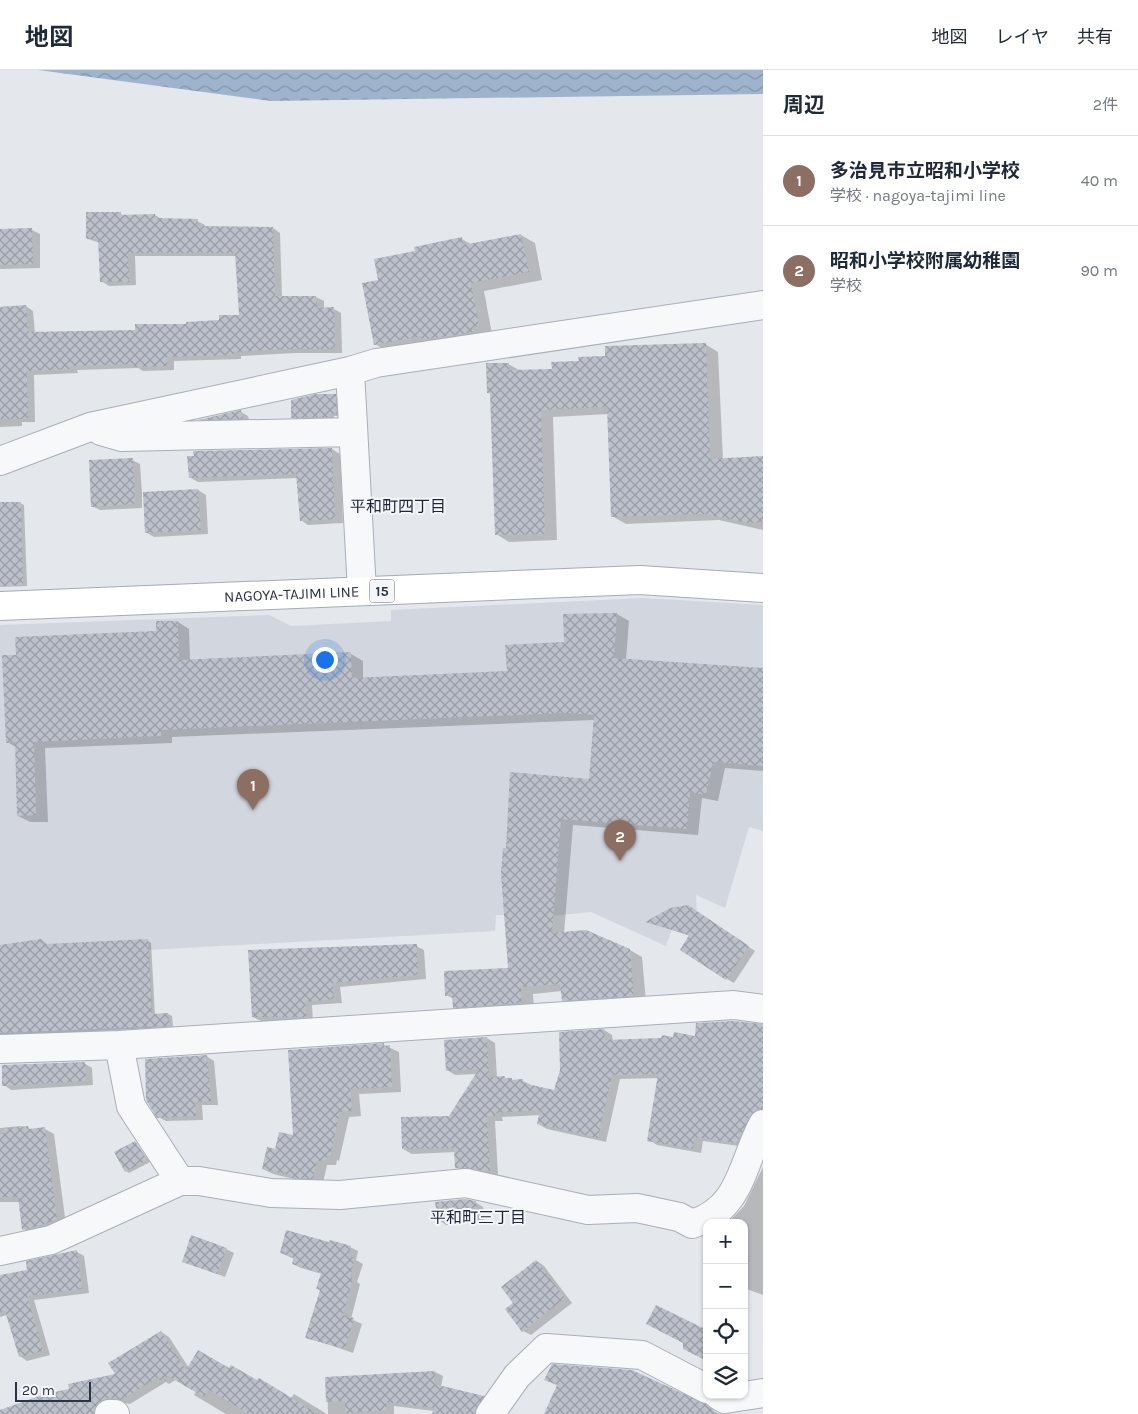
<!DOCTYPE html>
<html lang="ja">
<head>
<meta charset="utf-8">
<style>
	body { margin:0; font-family:Karla,"Noto Sans JP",sans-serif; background:#f6f6f7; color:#1f2937 }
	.controls { position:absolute; right:15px; bottom:15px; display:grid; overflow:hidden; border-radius:10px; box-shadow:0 1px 4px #0004 }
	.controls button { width:45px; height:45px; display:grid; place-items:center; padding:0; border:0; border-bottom:1px solid #e0e1e3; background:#fff; color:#1f2937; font:25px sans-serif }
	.scale { position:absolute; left:15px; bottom:12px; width:76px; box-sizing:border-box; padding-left:5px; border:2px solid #2b3445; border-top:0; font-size:14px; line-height:18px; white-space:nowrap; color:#2b3445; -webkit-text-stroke:4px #f4f6f9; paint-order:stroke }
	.you { position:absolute; left:324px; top:589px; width:18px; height:18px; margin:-12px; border:4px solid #fff; border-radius:50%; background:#1a73e8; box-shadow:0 0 0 8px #1a73e833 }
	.badge { display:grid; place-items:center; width:32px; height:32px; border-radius:50%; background:#d1495b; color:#fff; font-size:16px; font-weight:700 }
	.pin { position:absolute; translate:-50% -41px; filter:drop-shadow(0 1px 2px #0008) }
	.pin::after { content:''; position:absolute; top:26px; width:18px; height:15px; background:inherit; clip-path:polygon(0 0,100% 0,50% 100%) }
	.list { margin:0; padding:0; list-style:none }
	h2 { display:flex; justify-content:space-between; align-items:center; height:65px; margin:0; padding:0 20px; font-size:21px }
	h2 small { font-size:16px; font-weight:400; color:#747a83 }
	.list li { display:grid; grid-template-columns:32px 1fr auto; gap:15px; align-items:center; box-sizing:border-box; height:90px; padding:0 20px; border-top:1px solid #e0e1e3 }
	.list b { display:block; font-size:19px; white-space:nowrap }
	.list p { margin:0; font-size:16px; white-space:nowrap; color:#747a83 }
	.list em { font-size:16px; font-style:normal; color:#747a83 }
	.icon { flex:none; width:28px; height:28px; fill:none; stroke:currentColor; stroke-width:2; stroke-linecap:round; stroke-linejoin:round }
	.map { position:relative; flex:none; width:763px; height:1344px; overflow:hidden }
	header { display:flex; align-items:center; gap:30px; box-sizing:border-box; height:70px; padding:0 25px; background:#fff; border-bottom:1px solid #e0e1e3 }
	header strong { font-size:24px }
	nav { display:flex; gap:28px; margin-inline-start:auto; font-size:18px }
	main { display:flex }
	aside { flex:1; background:#fff }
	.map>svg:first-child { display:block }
	.built { fill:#d2d6de }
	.water { fill:url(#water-waves) }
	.shadow { fill:#0003 }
	.building { fill:url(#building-cross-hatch) }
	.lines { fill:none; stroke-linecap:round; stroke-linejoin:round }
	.minor-casing { stroke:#a9aeb7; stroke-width:30 }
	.major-casing { stroke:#a3abb8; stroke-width:30 }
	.minor { stroke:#f7f8fa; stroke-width:28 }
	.major { stroke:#fff; stroke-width:28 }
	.labels { text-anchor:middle; stroke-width:4; stroke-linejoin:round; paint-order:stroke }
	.shield { fill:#f4f6f9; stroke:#676e7b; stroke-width:1 }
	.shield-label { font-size:14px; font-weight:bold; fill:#2b3445 }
	.street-label { font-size:15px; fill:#2b3445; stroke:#f4f6f9 }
	.neighbourhood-label { font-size:16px; fill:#1d2536; stroke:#f4f6f9 }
</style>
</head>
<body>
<header>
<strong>地図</strong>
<nav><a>地図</a><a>レイヤ</a><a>共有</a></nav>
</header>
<main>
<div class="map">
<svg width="763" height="1344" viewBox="0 0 763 1344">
	<defs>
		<pattern id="water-waves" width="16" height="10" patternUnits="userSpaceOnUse" patternTransform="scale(1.25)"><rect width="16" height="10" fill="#9fb4cc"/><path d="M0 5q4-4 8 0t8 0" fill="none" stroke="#8293a7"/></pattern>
		<pattern id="building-cross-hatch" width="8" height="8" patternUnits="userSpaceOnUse" patternTransform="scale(1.25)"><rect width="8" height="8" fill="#bbc0ca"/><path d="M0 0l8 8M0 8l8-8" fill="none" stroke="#989da6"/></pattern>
	</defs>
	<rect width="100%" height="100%" fill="#e4e7ec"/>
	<path class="built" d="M643 528 763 535V761L749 757 725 838 696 825 697 847 676 848 666 876 591 842 550 846 496 845 495 861 149 880 153 957 147 960 0 967V555L269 545 291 556 391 551V540Z"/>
	<path class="water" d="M38 0H763V24L271 31Z"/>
	<path class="shadow" d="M121 144 125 146 155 145 163 150 197 151 205 155V157L273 158 280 163 282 227H316L324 231V239H334L341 243 342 283H295L241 286V289L174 291V300L143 301 138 298 77 300 78 303 34 305 35 352H22V356L0 357V237L26 236 33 241 35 263 136 261 221 252 240 246 237 186H135L136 215 109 216 101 211 100 173 88 169Z
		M32 160 40 164V198L0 199V161Z
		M521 165 535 173 542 210 484 221 492 264 389 282 375 274 379 211 416 182 462 169 472 175Z
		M705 274 718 282 723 390 763 387V460L719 450 626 454 612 446 609 344 553 347 557 470 509 472 496 464 491 324 488 323 508 294 521 301 553 300 606 287Z
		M335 326 339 328 340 346H334V348L296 349 292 347Z
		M241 342 248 346 250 352 207 353 201 350Z
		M332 379 340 384 343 453 308 455 301 450 298 408 198 412 191 408 195 382Z
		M132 390 140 394 142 423 198 420 206 425 208 464 154 467 146 462 144 423H142V438L100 440 92 436Z
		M0 433H20L24 435 27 516 0 517Z
		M617 544 629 551 626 590 763 600V701L725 698 718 731 702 728 698 765 573 755 564 863 630 880 642 887 646 932 575 937 563 930 562 921 533 924 534 939 466 944 454 937V929L446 925 509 899 503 803 590 710 594 650 172 667V673L45 678 48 752H30L18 746 16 677 7 672 18 586 157 562 178 552 189 559 190 590 351 584 363 591V608L508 602Z
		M695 841 755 881 734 913 727 909 690 866 648 852Z
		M148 871 151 873 155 945 168 944 172 946 173 957 0 966V877Z
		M416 876 424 880 426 909 340 917 342 933 312 935 313 951H261L253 947Z
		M763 955V1045L746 1077 703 1071 701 1083 657 1075 649 1070 659 1008 620 1009 606 1072 547 1059 538 1054 540 1045 502 1047 503 1051H495L498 1105 465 1102 457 1098 456 1082 412 1084 403 1079 450 1047 478 1004 455 1005 447 1000 487 968 495 973 497 1008 523 1011 531 1015 555 1022 604 960 612 965 613 971 696 968Z
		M384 975 399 982 401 1022 359 1024 361 1046 349 1047 339 1091 337 1090 336 1095H327L323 1113H301L294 1109 273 1104 263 1099 276 1081 294 1066Z
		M206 986 214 991 218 1035H202L203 1050 166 1051 158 1047Z
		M84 993 92 998 93 1015 11 1020 4 1015Z
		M20 1056 33 1060 45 1059 54 1064 66 1155 33 1165 24 1159 20 1132H0V1058Z
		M135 1072 150 1092 129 1103 126 1101Z
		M763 1097V1225L744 1218V1153H728L744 1136Z
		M475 1132 483 1137 485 1151 446 1155 439 1150Z
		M330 1174 350 1177 358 1181 356 1190 363 1194 357 1212 360 1214 351 1249 362 1254 353 1283 307 1267 321 1221 322 1204 301 1198 293 1194 294 1189 281 1183Z
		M226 1179 234 1183 225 1207 183 1191Z
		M77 1182 84 1186 89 1223 34 1230 50 1285 27 1291 20 1286 7 1245 0 1247V1207L29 1201Z
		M537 1191 544 1196 572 1233 531 1265 523 1261 515 1233Z
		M161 1262 169 1267 189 1298 251 1344H226L194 1325 196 1321 177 1309 169 1314 166 1312 130 1334 117 1332 103 1344H11L71 1320 117 1305Z
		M435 1302 443 1306 441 1317 483 1327 491 1331 484 1344H434V1341L394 1336V1344H328L327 1308Z
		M294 1324 327 1344H279Z"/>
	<path class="building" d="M86 142H121V145L155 144V148L198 149 197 156 273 157 275 226H316L317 238 334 237 335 279H287L234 282V285L167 287V296L134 297V294L70 296V299L27 301 28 349H0V237L26 235 28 262 135 260V254H186V252L219 250V245H239L235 183H128L129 212H100L98 169H86Z
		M32 158 33 194 0 195V159Z
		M521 164 529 202 471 213 479 256 473 257 474 262 422 270 421 266 374 275 362 213 378 210 374 189 415 181 414 177 462 167 463 175Z
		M706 273 710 389 763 386V452L748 453 705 444 611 447 607 337 541 340 545 464 495 465 490 323H487L486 293H509V300L552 299 551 292 579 291 578 287 605 286V276Z
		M316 324H336L337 344H330L331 347 291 348V330Z
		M241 340 243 349 198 350Z
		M332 378 335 449 300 451 296 404 189 408 187 386H194L193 381Z
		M133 388 135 434 91 437 89 390Z
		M198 419 201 460 145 463 143 422Z
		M0 432H21L23 515 0 516Z
		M617 543 614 588 763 598V696L713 692 706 725 690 722 687 759 561 749 552 863 586 860 630 879 634 926 562 931 560 914 521 917 522 933 453 938 452 925 445 926 444 901 508 898 501 803 503 778H506L510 702 589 709 594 645 566 643 161 660V666L34 672 36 745 17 746 15 672 6 673 2 585H16L15 567 156 561V551H178L179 590 351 582 352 608 507 601 505 575 564 572 563 544Z
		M688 835 749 876 726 910 680 880 689 865 645 852 670 838Z
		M41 869 47 874 148 869 152 944 168 943 170 956 0 963V875Z
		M417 874 418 905 333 913 334 929 305 932 306 947H252L248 880Z
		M733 951 763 954V1039L755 1041 749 1047 737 1073 695 1067 693 1079 647 1071 658 1004 612 1005 598 1068 537 1054 540 1040 495 1043V1046L487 1047 490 1101 455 1098 454 1078 402 1079 401 1047 449 1046 479 999 446 1001 444 970 487 967 489 1007 505 1006V1008H512V1010L523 1009V1013L554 1020 560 1000 559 962 604 959 605 970 661 968 662 965 673 967 674 962 695 966 696 953Z
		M384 973V976L390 975 392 1017 350 1019 352 1041 340 1042 330 1086 328 1085 327 1090 317 1091 313 1109 290 1108 291 1105 262 1099 267 1077 275 1079 279 1062 293 1065 288 980Z
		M207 985 211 1031 195 1032 196 1046 157 1048 146 1030 145 989Z
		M85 992 86 1011 2 1016V995Z
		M28 1056 29 1059 45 1057 57 1150 22 1160 18 1127H0V1064H3V1059Z
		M135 1071 147 1090 125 1102 114 1082Z
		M465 1129 476 1131 477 1147 438 1151 435 1132Z
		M286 1160 329 1172 330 1170 351 1176 348 1186 355 1188 350 1207 353 1208 343 1245 354 1248 345 1279 305 1268 320 1220 316 1219 321 1203 292 1194 294 1187 280 1183Z
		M191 1165 227 1178 217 1204 182 1192Z
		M77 1180 82 1219 27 1226 43 1281 19 1287 5 1241 0 1242V1205L27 1200 26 1191Z
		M536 1190 565 1228 522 1262 505 1239 513 1233 501 1217Z
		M656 1235 707 1260V1291L683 1279V1273L646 1254Z
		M161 1261 186 1300 198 1280 229 1298 231 1295 257 1310 259 1308 318 1344H249L208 1319 204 1327 168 1306 160 1310 158 1307 121 1330 109 1328 102 1330 96 1336 93 1344H0V1340L45 1324 69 1319 68 1314 115 1304 108 1293Z
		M552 1294 632 1300 706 1334 717 1343 724 1344H544L557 1315 544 1310Z
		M435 1301 434 1314 484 1326 475 1344H432L434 1338 386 1332 387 1340 345 1343V1331L326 1332 325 1307Z"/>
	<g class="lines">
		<defs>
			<path id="minor" d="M350 301 362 521
				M101 361 122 367 352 362
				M0 391 90 357 350 301 376 293 763 235
				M119 975 131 1036 180 1111H199L271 1123 340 1125 466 1113 588 1140 637 1138 679 1147 692 1154C742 1139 742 1092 763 1054
				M0 979 119 975 734 935 763 939
				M0 1181 51 1170 180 1111
				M718 1325 725 1329 763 1323
				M109 1344H115
				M490 1344 517 1306 546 1278 642 1285 707 1319"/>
			<g id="major">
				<path id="s1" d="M0 536 640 510 763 518"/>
			</g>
		</defs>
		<use href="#minor" class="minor-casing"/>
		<use href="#major" class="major-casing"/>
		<use href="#minor" class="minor"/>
		<use href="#major" class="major"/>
	</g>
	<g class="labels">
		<rect class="shield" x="369.5" y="509.5" width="25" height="23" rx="4"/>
		<g class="shield-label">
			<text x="382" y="526">15</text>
		</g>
		<g class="street-label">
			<text dy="5" stroke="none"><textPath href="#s1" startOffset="292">NAGOYA-TAJIMI LINE</textPath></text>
		</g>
		<g class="neighbourhood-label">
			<text x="398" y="442">平和町四丁目</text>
			<text x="478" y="1153">平和町三丁目</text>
		</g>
	</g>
</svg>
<div class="controls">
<button>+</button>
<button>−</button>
<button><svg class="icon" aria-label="locate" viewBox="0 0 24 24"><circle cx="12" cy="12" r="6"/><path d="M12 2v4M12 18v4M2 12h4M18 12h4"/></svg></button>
<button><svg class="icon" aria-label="layers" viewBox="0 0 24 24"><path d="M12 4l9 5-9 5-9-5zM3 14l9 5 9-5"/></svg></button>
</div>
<div class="scale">20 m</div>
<div class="you"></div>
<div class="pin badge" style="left:253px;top:740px;background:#8d6e63">1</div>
<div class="pin badge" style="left:620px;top:791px;background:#8d6e63">2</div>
</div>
<aside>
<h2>周辺<small>2件</small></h2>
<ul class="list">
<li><span class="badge" style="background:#8d6e63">1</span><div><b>多治見市立昭和小学校</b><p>学校 · nagoya-tajimi line</p></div><em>40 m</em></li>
<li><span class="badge" style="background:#8d6e63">2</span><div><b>昭和小学校附属幼稚園</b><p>学校</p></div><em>90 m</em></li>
</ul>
</aside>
</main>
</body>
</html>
